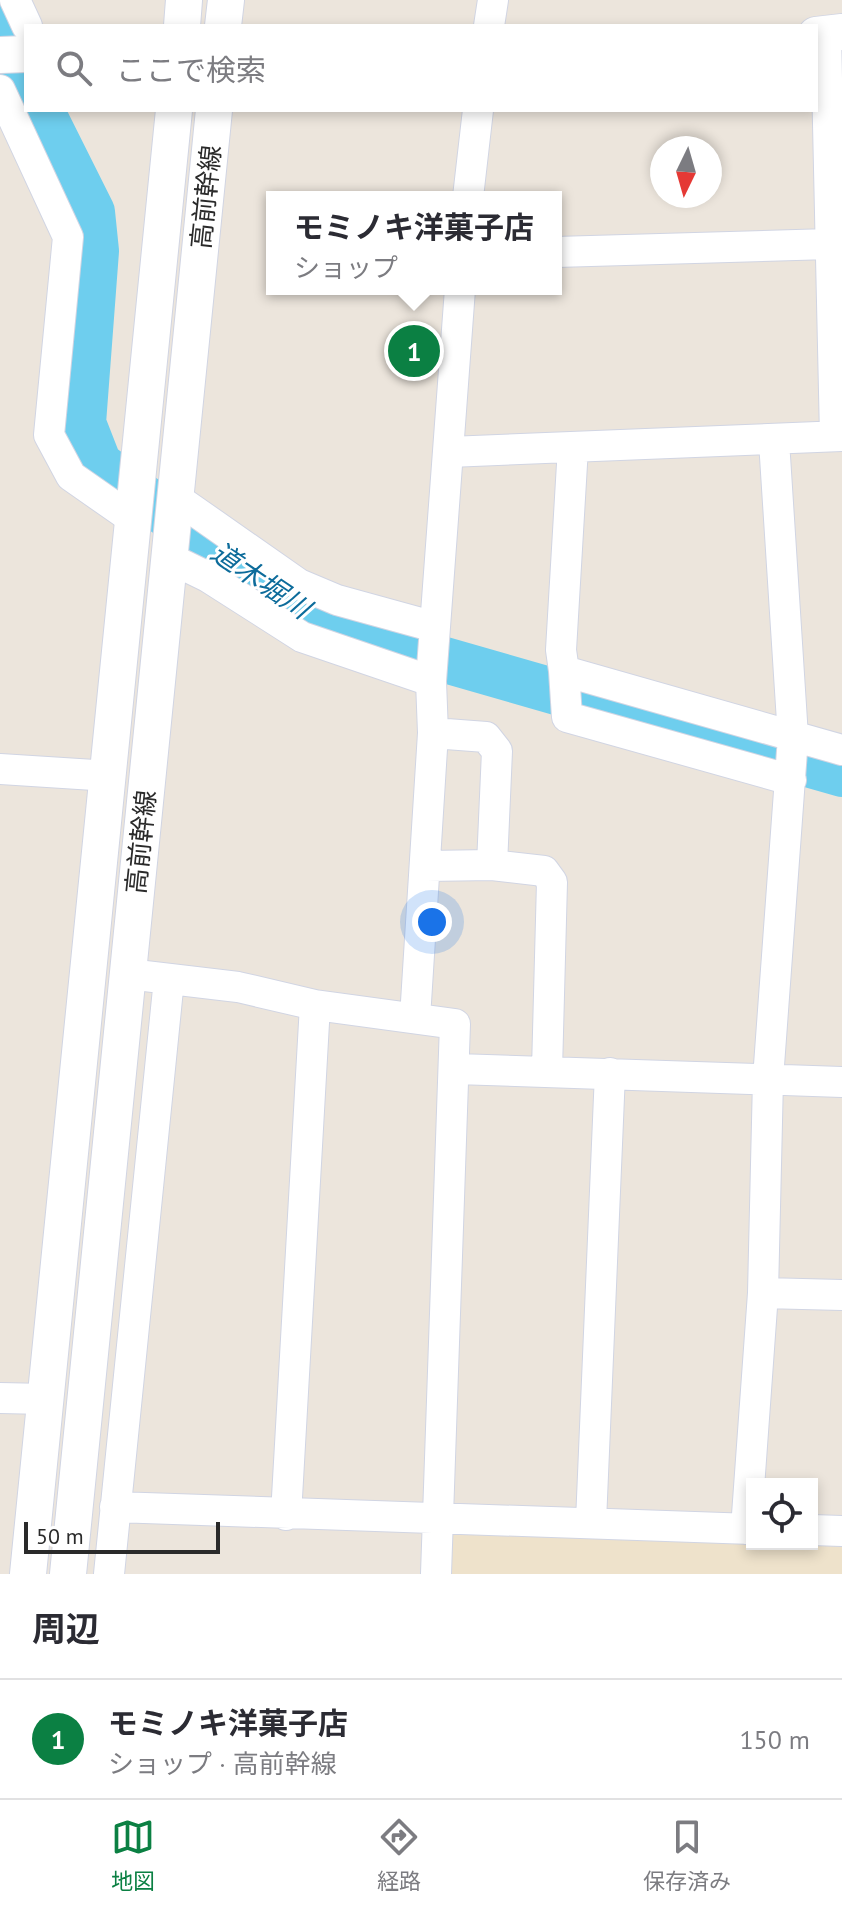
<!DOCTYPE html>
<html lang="ja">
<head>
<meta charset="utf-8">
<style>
	body { margin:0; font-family:"PT Sans","Noto Sans JP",sans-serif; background:#f2f2f3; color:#2b2b33 }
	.controls { position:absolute; right:24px; bottom:24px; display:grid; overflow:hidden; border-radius:0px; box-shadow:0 4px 12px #0003 }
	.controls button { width:72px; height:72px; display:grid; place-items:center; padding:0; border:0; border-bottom:2px solid #e1e1e2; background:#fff; color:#2b2b33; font:40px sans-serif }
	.compass { position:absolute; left:650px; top:136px; width:72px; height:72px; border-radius:50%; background:#fff; box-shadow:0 4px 12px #0003; rotate:185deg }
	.scale { position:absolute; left:24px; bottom:20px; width:196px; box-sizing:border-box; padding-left:8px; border:4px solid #2a2a2a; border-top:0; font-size:22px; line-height:28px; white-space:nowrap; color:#2a2a2a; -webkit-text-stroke:6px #fff; paint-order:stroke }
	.you { position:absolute; left:432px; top:922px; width:28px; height:28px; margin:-20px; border:6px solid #fff; border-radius:50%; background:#1a73e8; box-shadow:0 0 0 12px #1a73e833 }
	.badge { display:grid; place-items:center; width:52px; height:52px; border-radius:50%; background:#0b8043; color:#fff; font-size:26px; font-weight:700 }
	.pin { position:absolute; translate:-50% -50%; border:4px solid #fff; box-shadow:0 2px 8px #0006 }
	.popup { position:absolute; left:266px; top:191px; width:296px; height:104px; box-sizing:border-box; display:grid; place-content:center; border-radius:0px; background:#fff; filter:drop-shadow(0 2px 6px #0005); font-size:26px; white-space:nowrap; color:#7c7c81 }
	.popup b { font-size:30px; color:#2b2b33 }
	.popup::after { content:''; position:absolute; left:50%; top:100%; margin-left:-16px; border:16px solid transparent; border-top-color:#fff }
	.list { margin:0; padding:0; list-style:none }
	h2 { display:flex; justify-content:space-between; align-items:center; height:104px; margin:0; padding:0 32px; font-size:34px }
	h2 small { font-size:26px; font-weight:400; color:#7c7c81 }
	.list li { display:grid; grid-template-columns:52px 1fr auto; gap:24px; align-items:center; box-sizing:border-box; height:120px; padding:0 32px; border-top:2px solid #e1e1e2 }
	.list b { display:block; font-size:30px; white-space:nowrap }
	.list p { margin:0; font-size:26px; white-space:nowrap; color:#7c7c81 }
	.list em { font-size:26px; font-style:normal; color:#7c7c81 }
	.icon { flex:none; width:44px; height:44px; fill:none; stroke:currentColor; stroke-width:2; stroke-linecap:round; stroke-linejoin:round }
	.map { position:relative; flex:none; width:842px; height:1574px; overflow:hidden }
	.search { position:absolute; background:#fff; box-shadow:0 4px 12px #0003; left:24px; right:24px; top:24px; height:88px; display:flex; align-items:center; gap:20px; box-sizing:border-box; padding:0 28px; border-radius:0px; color:#7c7c81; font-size:30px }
	.sheet { height:224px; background:#fff }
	nav { display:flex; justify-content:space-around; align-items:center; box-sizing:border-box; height:112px; border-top:2px solid #e1e1e2; background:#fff; font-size:22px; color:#7c7c81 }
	nav a { display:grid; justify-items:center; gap:4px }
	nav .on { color:#0b8043 }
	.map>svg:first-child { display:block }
	.education { fill:#eee2cb }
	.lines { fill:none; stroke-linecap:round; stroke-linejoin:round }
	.river { stroke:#6eceee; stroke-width:46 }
	.minor-casing { stroke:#d1d5e3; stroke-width:32 }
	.tertiary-casing { stroke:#d1d5e3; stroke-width:38 }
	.minor { stroke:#fff; stroke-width:30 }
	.tertiary { stroke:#fff; stroke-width:36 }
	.labels { text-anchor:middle; stroke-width:6; stroke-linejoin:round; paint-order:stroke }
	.street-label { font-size:26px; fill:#2a2a2a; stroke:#fff }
	.water-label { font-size:28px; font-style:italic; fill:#0d6c9b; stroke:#fff }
</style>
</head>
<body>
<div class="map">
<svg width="842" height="1574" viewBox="0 0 842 1574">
	<rect width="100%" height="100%" fill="#ece5dc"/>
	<path class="education" d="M454 1528 752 1539V1544L842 1542V1574H444L445 1540Z"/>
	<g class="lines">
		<path class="river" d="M0 21 26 77
			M41 110 92 212 96 251 83 423 99 464 287 604 344 631 842 774"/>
		<defs>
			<path id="minor" d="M15 0 27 26
				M489 26 493 0
				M826 34 835 436
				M0 90 68 237 49 435 71 476 134 520
				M468 197 478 110
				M556 252 830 244
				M573 447 561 650 564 671 842 750
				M449 452 842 436
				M176 498 299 584 337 600 435 627
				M169 558 208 577 302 637 431 681
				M564 671 567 717 791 780
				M433 733 486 737 497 751 492 865
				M0 769 110 776
				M426 866 492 865 544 871 552 882 547 1070
				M128 974 238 987 315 1005 455 1024 436 1574
				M415 1018 433 733 431 681 460 289
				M456 1069 842 1082
				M763 1293 842 1295
				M0 1398 46 1399
				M115 1507 752 1529
				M286 1515 315 1005
				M591 1522 610 1073
				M746 1529 763 1293 768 1079 793 737 774 441
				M812 1530 842 1531
				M109 1574 169 979"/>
			<path id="tertiary" d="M182 26 184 0
				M223 26 226 0
				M816 35 842 32
				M0 55 26 54
				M28 1574 174 110
				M68 1574 214 110"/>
		</defs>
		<use href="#minor" class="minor-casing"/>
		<use href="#tertiary" class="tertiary-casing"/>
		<use href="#minor" class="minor"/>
		<use href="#tertiary" class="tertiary"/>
	</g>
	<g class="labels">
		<g class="street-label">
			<text transform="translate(206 197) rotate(-84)" y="9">高前幹線</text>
			<text transform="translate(141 842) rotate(-84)" y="9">高前幹線</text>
		</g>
		<g class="water-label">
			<text transform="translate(261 580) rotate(34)" y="10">道木堀川</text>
		</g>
	</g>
</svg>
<div class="controls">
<button><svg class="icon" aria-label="locate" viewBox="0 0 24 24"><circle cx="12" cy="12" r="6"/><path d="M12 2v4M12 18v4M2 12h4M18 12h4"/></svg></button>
</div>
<svg class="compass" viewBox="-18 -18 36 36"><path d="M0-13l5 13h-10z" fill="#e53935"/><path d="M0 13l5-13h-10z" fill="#7c7c81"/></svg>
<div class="scale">50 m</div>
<div class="you"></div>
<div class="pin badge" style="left:414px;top:351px">1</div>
<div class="popup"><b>モミノキ洋菓子店</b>ショップ</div>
<div class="search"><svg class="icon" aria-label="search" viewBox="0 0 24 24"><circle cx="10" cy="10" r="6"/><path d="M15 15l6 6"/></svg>ここで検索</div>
</div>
<section class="sheet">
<h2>周辺<small></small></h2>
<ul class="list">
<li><span class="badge">1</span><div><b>モミノキ洋菓子店</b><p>ショップ · 高前幹線</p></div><em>150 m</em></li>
</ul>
</section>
<nav>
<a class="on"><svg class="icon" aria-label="map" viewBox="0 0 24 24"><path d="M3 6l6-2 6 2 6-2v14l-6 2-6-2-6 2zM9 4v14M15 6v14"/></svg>地図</a>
<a><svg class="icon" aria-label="directions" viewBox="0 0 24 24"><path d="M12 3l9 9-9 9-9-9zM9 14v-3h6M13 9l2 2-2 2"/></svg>経路</a>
<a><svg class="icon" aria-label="saved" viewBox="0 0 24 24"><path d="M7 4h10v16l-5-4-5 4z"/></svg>保存済み</a>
</nav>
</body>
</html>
